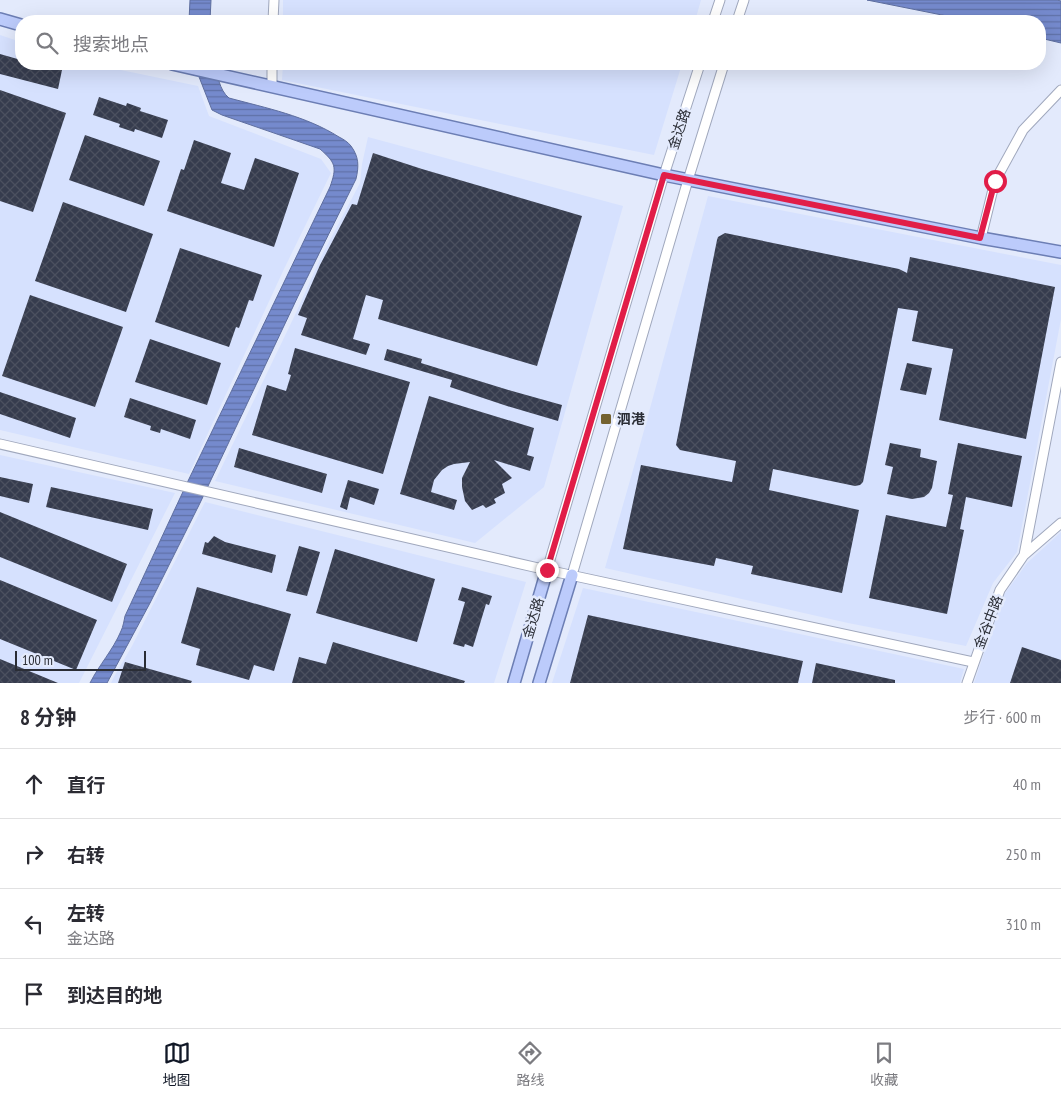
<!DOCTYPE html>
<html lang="zh">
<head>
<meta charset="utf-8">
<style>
	body { margin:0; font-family:"PT Sans Narrow","Noto Sans SC",sans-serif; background:#f7f7f7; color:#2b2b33 }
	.scale { position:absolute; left:15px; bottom:12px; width:131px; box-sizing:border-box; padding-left:5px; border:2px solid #2a2d35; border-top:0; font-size:14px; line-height:18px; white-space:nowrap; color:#2a2d35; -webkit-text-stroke:4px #e3eafc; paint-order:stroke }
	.stop { position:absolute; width:15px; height:15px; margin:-11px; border:4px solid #e11d48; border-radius:50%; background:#fff }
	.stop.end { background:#e11d48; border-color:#fff; box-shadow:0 1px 5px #0008 }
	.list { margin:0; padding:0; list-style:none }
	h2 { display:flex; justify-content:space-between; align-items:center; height:65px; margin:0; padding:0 20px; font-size:21px }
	h2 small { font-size:16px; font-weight:400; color:#7c7c81 }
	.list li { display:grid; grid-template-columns:32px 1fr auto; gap:15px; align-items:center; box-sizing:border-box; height:70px; padding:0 20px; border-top:1px solid #e1e1e2 }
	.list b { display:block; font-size:19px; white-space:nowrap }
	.list p { margin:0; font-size:16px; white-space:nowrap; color:#7c7c81 }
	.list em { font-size:16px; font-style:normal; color:#7c7c81 }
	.icon { flex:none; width:28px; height:28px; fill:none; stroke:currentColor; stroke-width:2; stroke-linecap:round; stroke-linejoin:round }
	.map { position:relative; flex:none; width:1061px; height:683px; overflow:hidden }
	.search { position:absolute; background:#fff; box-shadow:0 5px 20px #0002; left:15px; right:15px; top:15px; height:55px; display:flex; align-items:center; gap:12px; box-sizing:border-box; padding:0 18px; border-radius:20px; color:#7c7c81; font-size:19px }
	.sheet { height:345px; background:#fff }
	nav { display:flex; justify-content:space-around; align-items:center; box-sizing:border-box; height:70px; border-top:1px solid #e1e1e2; background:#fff; font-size:14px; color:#7c7c81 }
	nav a { display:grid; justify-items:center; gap:2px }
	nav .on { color:#111827 }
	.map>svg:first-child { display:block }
	.built { fill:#d6e1fe }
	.water { fill:url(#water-rules); stroke:#5e6e9f }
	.building { fill:url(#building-cross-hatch) }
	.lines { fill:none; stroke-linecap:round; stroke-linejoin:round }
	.minor-casing { stroke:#a0a8bd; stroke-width:11 }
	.major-casing { stroke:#6c7eb4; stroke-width:14 }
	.minor { stroke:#fff; stroke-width:9 }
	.major { stroke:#bccbfb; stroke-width:11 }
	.route { stroke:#e11d48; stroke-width:6 }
	.poi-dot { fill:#746230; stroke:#e3eafc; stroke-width:2 }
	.labels { text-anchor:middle; stroke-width:5; stroke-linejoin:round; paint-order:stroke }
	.street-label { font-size:14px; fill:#2a2d35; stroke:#e3eafc }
	.poi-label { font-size:14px; font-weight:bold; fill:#2a2d35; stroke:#e3eafc; text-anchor:start }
</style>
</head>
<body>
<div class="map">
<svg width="1061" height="683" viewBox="0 0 1061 683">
	<defs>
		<pattern id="water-rules" width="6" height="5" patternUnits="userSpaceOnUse" patternTransform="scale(1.25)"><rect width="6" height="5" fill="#758acd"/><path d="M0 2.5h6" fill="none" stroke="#6071a7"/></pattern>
		<pattern id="building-cross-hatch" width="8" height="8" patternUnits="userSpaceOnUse" patternTransform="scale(1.25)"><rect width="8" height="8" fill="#363c4e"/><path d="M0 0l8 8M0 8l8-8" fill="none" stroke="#4b505f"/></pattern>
	</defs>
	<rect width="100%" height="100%" fill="#e3eafc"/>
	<path class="built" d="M283 0H701L695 21H283Z
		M0 35 21 42V64H92L198 86 209 116 321 159 331 173 284 269 189 474 0 430Z
		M283 64H682L654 155 282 80Z
		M368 137 623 206 544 487 475 543 215 481 294 317 321 257 360 183 362 164Z
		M708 196 1061 265V319L1017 552 993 583 966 646 848 623 605 568 637 456Z
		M0 455 175 493 79 683H0Z
		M205 502 526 582 494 683H111L115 675 132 646Z
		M1061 532V683H974L1003 596 1027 563Z
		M583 588 964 669 960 683H552Z"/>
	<path class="water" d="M190 0H211L210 21H189Z
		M867 0H1057L1061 1V43L1040 38V21H972Z
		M194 64H214C218 75 219 90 229 98 266 108 306 116 339 137 343 139 348 142 351 146 359 157 359 166 356 179L300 292 200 503 150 603 107 683H90C99 665 113 650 121 631 123 627 124 621 125 616L188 481 330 187C337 167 336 163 320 149L222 115 212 110Z"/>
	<path class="building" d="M0 54 21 60V64H38L62 70 58 89 0 74Z
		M0 90 66 113 33 212 0 201Z
		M99 97 126 106 127 103 141 108 140 111 168 120 162 138 135 129 134 132 119 127 120 124 93 115Z
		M85 135 160 161 144 206 69 180Z
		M194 140 231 153 221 183 244 190 255 158 299 173 274 247 167 211 181 169 184 170Z
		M373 153 422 169 582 216 537 366 378 319 383 300 366 295 353 339 370 344 366 355 301 335 307 318 298 315 320 265 352 204 357 205Z
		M63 202 153 234 126 312 35 281Z
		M725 233 899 269 907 273 910 257 1055 287 1026 439 939 420 953 349 912 341 918 311 898 308 863 482 860 485 855 486 773 469 769 490 859 510 842 593 751 574 753 566 716 558 714 566 623 549 641 465 732 482 736 461 680 450 676 445 717 240 718 237Z
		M180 248 262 275 253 301 249 300 239 328 236 327 229 347 155 322Z
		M30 295 123 327 95 407 2 376Z
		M150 339 221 363 207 405 135 382Z
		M295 348 410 382 383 474 252 435 267 385 286 391 291 375 288 374Z
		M387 349 422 359 421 363 512 391 562 405 558 421 507 406 450 387 452 380 384 360Z
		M907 363 932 368 926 395 900 390Z
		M0 392 76 418 70 438 0 414Z
		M429 396 534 428 527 455 534 457 530 471 494 460 512 478 502 484 505 493 494 499 496 503 486 508 483 505 472 510 465 501 462 487V478L470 462 454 464 448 466 442 470 434 480 431 492 457 500 454 510 400 494Z
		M130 398 196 420 190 439 161 429 160 433 150 430 151 426 124 417Z
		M890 443 921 449 920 457 937 461 932 488 929 493 924 497 912 499 887 494 893 467 885 465Z
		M958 443 1022 456 1012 507 966 497 960 529 964 530 947 614 869 598 886 515 946 527 953 495 948 494Z
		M239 448 327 474 322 493 234 467Z
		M0 477 33 484 29 503 0 496Z
		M348 480 379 489 374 505 350 497 347 510 340 507Z
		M51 487 153 509 148 530 46 507Z
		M0 512 127 564 112 602 0 557Z
		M214 536 225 542 276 555 272 573 202 554 205 542 208 543Z
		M299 546 320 552 307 596 286 591Z
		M335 549 435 579 417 642 316 613Z
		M0 580 97 620 76 670 0 639Z
		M197 587 291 614 274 671 254 665 249 680 196 665 200 649 181 643Z
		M462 587 492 596 489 605 486 604 473 647 465 644 464 647 453 644 465 602 458 600Z
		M588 615 803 661 798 683H570Z
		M333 642 465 681 464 683H292L299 657 326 664Z
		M1022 647 1061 660V683H1010Z
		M0 659 58 683H0Z
		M125 662 192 681 191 683H118Z
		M816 663 895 680V683H812Z"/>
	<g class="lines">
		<defs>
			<path id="minor" d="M273 21 274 0
				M713 21 720 0
				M737 21 744 0
				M272 86V64
				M981 238 995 181 1023 130 1061 90
				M0 444 547 570 973 662
				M1024 555 1061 362
				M547 570 664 175 700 64
				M572 575 688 180 724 64
				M967 683 1000 590 1024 555 1061 523"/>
			<path id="major" d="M0 19 21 25
				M172 64 664 175 981 238 1061 252
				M514 683 547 570
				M539 683 572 575"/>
		</defs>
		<use href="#minor" class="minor-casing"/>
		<use href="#major" class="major-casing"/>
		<use href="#minor" class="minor"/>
		<use href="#major" class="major"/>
	</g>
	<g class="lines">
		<path class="route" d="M547 570 664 175 980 238 995 181"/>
	</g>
	<rect class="poi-dot" x="600" y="413" width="12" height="12" rx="2.5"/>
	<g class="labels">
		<g class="street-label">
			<text transform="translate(679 129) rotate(-72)" y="5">金达路</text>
			<text transform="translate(533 618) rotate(-73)" y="5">金达路</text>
			<text transform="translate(988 622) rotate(-69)" y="5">金谷中路</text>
		</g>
		<g class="poi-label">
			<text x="617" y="424">泗港</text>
		</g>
	</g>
</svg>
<div class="scale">100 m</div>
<div class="stop" style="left:995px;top:181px"></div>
<div class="stop end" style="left:547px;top:570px"></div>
<div class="search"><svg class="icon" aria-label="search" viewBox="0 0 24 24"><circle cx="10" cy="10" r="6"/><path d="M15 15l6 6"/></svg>搜索地点</div>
</div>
<section class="sheet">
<h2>8 分钟<small>步行 · 600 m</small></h2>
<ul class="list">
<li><svg class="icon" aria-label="ahead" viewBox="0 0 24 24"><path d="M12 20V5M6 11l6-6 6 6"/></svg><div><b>直行</b></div><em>40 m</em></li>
<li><svg class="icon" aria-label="right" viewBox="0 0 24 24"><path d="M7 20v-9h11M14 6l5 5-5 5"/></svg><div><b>右转</b></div><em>250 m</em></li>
<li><svg class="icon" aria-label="left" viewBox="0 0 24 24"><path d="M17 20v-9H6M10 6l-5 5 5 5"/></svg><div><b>左转</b><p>金达路</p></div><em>310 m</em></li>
<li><svg class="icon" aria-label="arrive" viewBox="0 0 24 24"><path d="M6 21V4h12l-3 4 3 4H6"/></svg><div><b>到达目的地</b></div></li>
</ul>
</section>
<nav>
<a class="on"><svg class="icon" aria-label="map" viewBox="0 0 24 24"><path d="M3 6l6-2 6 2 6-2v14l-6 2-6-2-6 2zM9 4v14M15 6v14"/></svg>地图</a>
<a><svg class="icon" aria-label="directions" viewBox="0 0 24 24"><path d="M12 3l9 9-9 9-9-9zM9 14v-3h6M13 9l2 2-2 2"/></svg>路线</a>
<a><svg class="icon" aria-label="saved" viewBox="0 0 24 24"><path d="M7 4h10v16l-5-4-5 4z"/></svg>收藏</a>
</nav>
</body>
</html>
